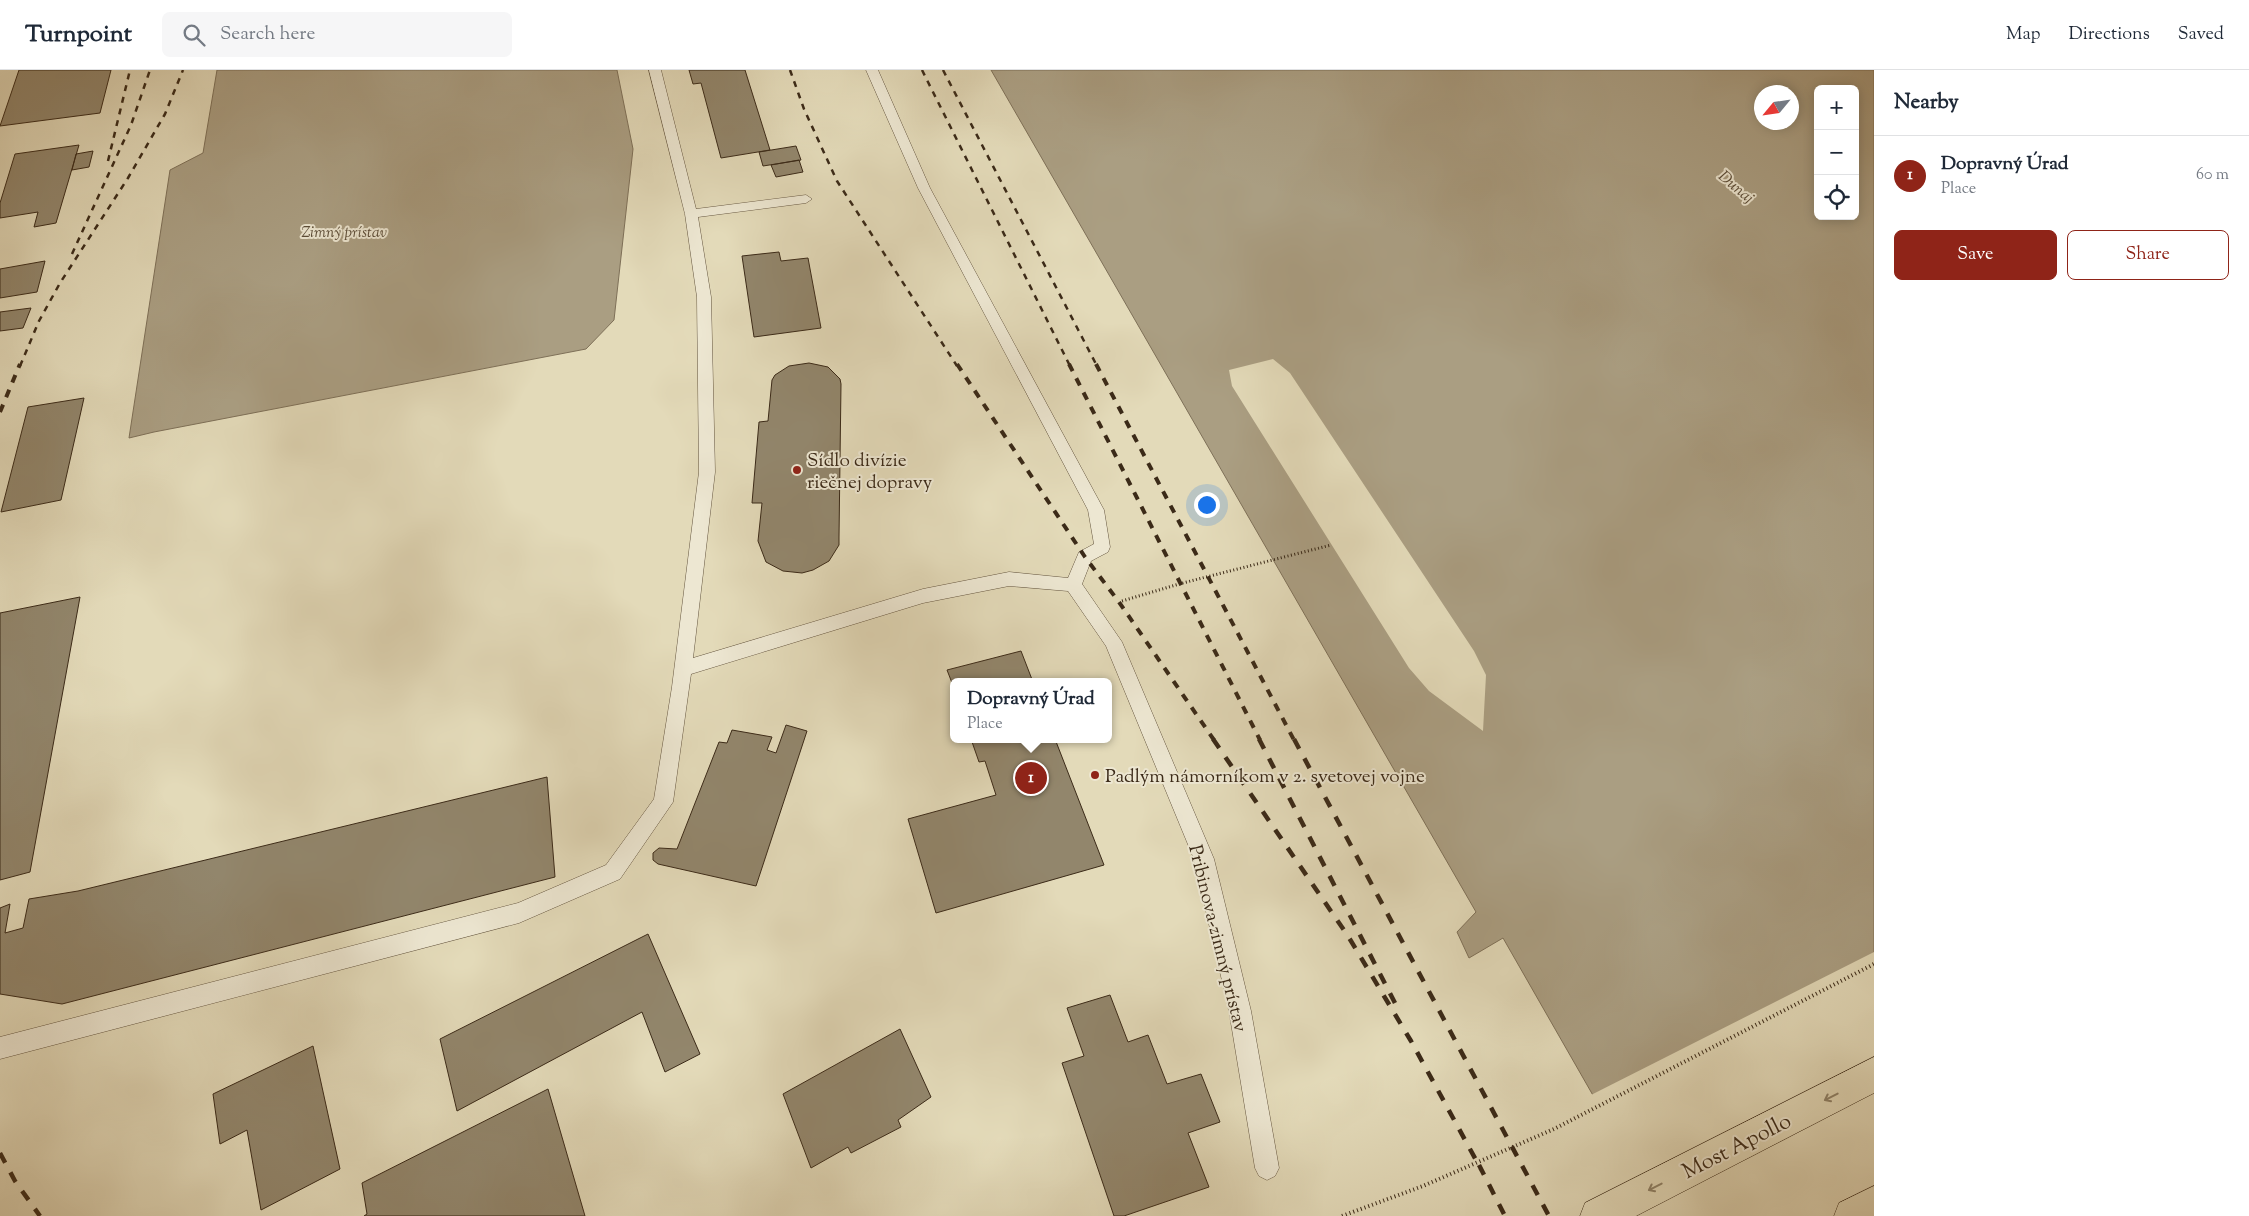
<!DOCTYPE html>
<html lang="en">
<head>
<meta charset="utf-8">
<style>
	body { margin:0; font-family:"Sorts Mill Goudy",serif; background:#f6f6f7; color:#1f2937 }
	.controls { position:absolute; right:15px; top:15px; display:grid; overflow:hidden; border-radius:8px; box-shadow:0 2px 12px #0003 }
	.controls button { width:45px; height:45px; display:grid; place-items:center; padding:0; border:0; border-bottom:1px solid #e0e1e3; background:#fff; color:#1f2937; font:25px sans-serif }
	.compass { position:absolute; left:1754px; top:15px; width:45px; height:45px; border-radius:50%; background:#fff; box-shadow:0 2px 12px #0003; rotate:241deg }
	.you { position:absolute; left:1206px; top:434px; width:18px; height:18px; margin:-12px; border:4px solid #fff; border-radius:50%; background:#1a73e8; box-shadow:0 0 0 8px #1a73e833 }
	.badge { display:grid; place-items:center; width:32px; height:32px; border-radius:50%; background:#8f2418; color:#fff; font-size:16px; font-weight:700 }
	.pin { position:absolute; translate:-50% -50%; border:2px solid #fff; box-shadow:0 1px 5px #0006 }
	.popup { position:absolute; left:950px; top:608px; width:162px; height:65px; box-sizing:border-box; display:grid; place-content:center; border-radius:8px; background:#fff; filter:drop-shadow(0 1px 4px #0005); font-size:16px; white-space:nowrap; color:#747a83 }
	.popup b { font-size:19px; color:#1f2937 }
	.popup::after { content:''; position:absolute; left:50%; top:100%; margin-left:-10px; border:10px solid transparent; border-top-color:#fff }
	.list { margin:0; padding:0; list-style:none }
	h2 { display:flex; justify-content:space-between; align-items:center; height:65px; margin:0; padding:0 20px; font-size:21px }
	h2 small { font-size:16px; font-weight:400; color:#747a83 }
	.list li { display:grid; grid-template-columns:32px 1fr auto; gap:15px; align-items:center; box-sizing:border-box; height:80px; padding:0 20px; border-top:1px solid #e0e1e3 }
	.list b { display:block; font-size:19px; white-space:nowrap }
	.list p { margin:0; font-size:16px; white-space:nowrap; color:#747a83 }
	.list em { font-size:16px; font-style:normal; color:#747a83 }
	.actions { display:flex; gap:10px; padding:15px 20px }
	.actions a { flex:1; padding:11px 0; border:1px solid #8f2418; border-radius:8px; text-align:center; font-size:18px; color:#8f2418 }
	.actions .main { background:#8f2418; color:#fff }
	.icon { flex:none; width:28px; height:28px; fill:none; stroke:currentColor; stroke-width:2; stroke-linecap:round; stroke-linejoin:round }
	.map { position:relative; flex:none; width:1874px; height:1146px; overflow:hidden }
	header { display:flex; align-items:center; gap:30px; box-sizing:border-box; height:70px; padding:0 25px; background:#fff; border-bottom:1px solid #e0e1e3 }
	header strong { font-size:24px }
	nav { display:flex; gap:28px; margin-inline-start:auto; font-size:18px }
	.search { width:350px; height:45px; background:#f6f6f7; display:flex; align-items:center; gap:12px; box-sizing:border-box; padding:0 18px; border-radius:8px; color:#747a83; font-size:19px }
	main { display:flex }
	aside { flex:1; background:#fff }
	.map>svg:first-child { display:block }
	.water { fill:#aa9e82; stroke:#7e7058; fill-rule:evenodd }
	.pier { fill:#e3dab9 }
	.building { fill:#92866c; stroke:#3b2a18 }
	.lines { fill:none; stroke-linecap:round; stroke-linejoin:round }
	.service-casing { stroke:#655640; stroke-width:1 }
	.primary-casing { stroke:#3b2a18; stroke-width:1 }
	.path { stroke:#3b2a18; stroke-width:3; stroke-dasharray:1 2.5; stroke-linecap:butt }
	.service { fill:#ede7d2; fill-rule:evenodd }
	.primary { fill:#e3dab9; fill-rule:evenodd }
	.rail-far2 { stroke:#3b2a18; stroke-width:2.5; stroke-dasharray:6 6; stroke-linecap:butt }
	.rail-far1 { stroke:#3b2a18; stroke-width:4; stroke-dasharray:8 8; stroke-linecap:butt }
	.rail { stroke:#3b2a18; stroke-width:4.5; stroke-dasharray:11 11; stroke-linecap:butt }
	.path-bridge { stroke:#3b2a18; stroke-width:4; stroke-dasharray:1 3; stroke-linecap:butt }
	.oneway { stroke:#8f8268 }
	.poi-dot { fill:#8f2418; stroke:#ede7d2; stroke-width:2 }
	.labels { text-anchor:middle; stroke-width:4; stroke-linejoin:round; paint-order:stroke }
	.far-water-label { font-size:16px; font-style:italic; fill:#5c4d38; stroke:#ede7d2 }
	.poi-label { font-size:19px; fill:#3b2a18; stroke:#ede7d2; text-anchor:start }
	.street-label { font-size:19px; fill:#3b2a18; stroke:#ede7d2 }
	.near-street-label { font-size:22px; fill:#3b2a18; stroke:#ede7d2 }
</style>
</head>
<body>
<header>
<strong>Turnpoint</strong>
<div class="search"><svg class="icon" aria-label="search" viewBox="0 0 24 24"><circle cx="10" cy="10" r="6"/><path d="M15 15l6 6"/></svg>Search here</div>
<nav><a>Map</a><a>Directions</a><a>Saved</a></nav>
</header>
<main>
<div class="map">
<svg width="1874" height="1146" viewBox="0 0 1874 1146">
	<rect width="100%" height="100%" fill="#e3dab9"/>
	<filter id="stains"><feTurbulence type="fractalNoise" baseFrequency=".004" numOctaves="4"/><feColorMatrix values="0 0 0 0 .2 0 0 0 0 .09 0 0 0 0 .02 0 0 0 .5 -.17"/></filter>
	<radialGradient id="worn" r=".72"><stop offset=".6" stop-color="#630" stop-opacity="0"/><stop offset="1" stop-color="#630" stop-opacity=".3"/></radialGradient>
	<path class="water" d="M217 0H617L633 79 614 250 586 279 154 362 129 368 170 100 203 83Z
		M991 0H1874V1146H1662L1503 868 1469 888 1457 862 1476 842ZM1818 19H1855V146H1818ZM1762 22H1792V52H1762Z"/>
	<path class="pier" d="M1273 289 1290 303 1474 581 1486 605 1483 661 1429 621 1409 598 1232 316 1229 300Z
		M1874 882V1146H1659L1589 1026Z"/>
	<path class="building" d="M19 0H111L100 43 0 56Z
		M689 0H745L770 80 721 88 701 13 693 14Z
		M79 75 56 153 34 157 38 142 0 148V133L15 84Z
		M796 76 801 90 763 96 759 82Z
		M93 81 89 97 72 100 76 84Z
		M799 90 803 102 776 107 771 95Z
		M779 182 781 191 808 188 821 258 754 267 742 186Z
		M45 191 37 222 0 228V199Z
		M31 238 23 258 0 261V242Z
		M809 293 828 297 840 309 841 314 839 467V475L829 491 813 500 802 503 783 501 766 492 758 471 762 433H752L759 352 768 351 772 310 775 305 789 296Z
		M84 328 61 430 1 442 28 337Z
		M80 527 30 802 0 810V543Z
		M1021 581 1033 612H954V618L947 600Z
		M786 655 807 661 756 816 658 794 653 790V783L659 778 677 779 719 672 727 673 732 660 772 667 767 680 776 683Z
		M971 669H1055L1104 795 936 843 908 749 996 725 985 691 979 692Z
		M547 707 555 807 62 934 0 924V838L10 834 5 863 23 858 29 829 78 821Z
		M648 864 700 984 665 1002 642 942 457 1041 440 969Z
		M1110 925 1128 972 1148 965 1167 1014 1201 1004 1220 1052 1188 1063 1209 1117 1124 1146H1114L1062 993 1084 986 1067 938Z
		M900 959 931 1027 898 1050 901 1057 851 1083 848 1077 811 1098 783 1024Z
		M313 976 340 1099 261 1140 247 1060 220 1074 213 1024Z
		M548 1019 585 1146H364L367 1144 362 1113Z"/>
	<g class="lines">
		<defs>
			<path id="service" d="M649 0H661L696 139 806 125 812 129 806 133 698 147 711 227 715 402 693 588 923 519 1009 502 1068 508 1079 482 1094 474 1088 440 918 118 866 0H878L930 118 1104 440 1110 477 1108 482 1091 491 1082 514 1122 572 1214 789 1251 941 1279 1098 1275 1106 1267 1110 1259 1106 1255 1098 1229 941 1194 789 1106 576 1068 521 1009 516 923 533 691 604 673 732 620 809 519 853 0 989V967L518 833 606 795 654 729 672 617 699 402 697 227 685 144Z"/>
			<path id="primary" d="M1874 987V1023L1636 1146H1580L1585 1133Z
				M1874 1116V1146H1834L1839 1133Z"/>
		</defs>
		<use href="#service" class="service-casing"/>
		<use href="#primary" class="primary-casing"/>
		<path class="path" d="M1122 531 1179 514 1331 475"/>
		<use href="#service" class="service"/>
		<use href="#primary" class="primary"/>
		<path class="rail-far2" d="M790 0 804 39 837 111 957 296
			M922 0 1070 296
			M943 0 1097 296
			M108 91 130 0
			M72 184 131 55 150 0
			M20 296 39 251 60 213 128 108 165 44 183 0"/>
		<path class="rail-far1" d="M957 294 1085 487 1119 532 1214 670
			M1069 294 1260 670
			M1096 294 1294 670
			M0 342 20 294"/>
		<path class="rail" d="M1213 669 1348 866 1411 971 1482 1101
			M1259 669 1395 933
			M1294 669 1549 1146
			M0 1083 15 1111 40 1146
			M1479 1095 1505 1146"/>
		<path class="path-bridge" d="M1342 1146 1423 1116 1554 1059 1874 894"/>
	</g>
	<defs><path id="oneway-shaft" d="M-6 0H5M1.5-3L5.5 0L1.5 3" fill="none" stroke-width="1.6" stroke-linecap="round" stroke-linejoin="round" transform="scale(1.25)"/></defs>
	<g class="oneway">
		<use href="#oneway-shaft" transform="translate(1831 1027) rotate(153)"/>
		<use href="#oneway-shaft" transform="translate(1655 1117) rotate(153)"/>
	</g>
	<g class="poi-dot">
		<circle cx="797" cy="400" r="5"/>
		<circle cx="1095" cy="705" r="5"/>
	</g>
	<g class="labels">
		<g class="far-water-label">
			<text transform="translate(1737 116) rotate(40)" y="6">Dunaj</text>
			<text x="344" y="167">Zimný prístav</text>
		</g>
		<g class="poi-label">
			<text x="807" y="396">Sídlo divízie<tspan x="807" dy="22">riečnej dopravy</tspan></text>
			<text x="1105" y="712">Padlým námorníkom v 2. svetovej vojne</text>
		</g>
		<g class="street-label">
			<text transform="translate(1219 868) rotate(76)" y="7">Pribinova-zimný prístav</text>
		</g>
		<g class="near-street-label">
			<text transform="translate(1736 1075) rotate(-27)" y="8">Most Apollo</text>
		</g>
	</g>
	<rect width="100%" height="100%" filter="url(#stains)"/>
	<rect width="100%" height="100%" fill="url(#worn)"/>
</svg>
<div class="controls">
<button>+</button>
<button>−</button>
<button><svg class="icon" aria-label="locate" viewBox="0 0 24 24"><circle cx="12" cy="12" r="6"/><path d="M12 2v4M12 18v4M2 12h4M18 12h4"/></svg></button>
</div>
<svg class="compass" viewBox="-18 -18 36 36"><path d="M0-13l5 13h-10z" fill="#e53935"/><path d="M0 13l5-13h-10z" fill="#747a83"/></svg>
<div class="you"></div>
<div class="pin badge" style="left:1031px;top:708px">1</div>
<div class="popup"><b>Dopravný Úrad</b>Place</div>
</div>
<aside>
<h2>Nearby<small></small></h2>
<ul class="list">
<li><span class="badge">1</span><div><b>Dopravný Úrad</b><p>Place</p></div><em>60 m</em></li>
</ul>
<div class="actions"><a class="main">Save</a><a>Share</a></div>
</aside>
</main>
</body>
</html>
